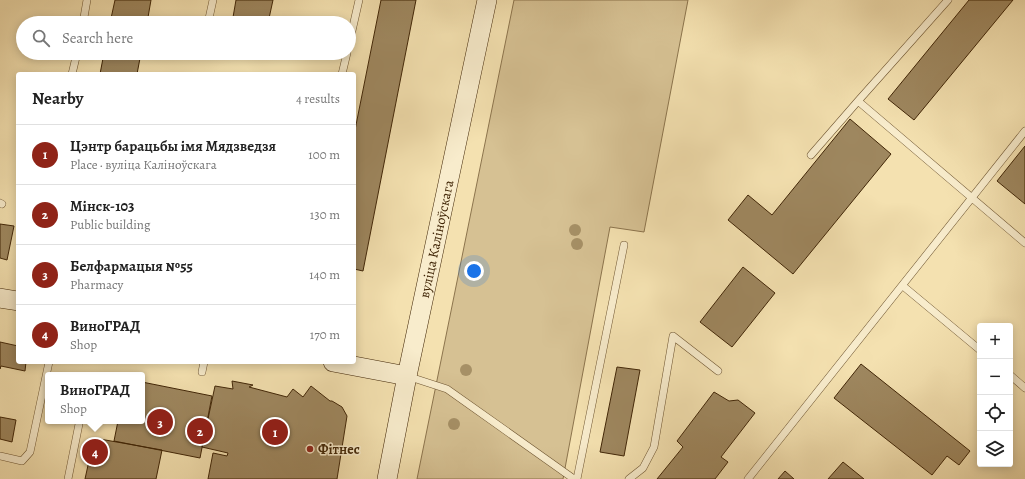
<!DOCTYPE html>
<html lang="en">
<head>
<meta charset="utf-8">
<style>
	body { margin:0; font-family:Alegreya,serif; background:#f6f6f6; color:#222 }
	.controls { position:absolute; right:12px; bottom:12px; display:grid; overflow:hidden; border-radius:4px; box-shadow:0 2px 10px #0003 }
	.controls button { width:36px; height:36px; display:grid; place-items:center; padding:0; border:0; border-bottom:1px solid #e0e0e0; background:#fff; color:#222; font:20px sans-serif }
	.you { position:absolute; left:474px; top:271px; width:14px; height:14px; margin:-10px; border:3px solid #fff; border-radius:50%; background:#1a73e8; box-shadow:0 0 0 6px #1a73e833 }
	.badge { display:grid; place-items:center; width:26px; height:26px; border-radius:50%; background:#8f2418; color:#fff; font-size:13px; font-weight:700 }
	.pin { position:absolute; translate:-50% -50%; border:2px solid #fff; box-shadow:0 1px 4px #0006 }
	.popup { position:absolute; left:45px; top:372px; width:100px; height:52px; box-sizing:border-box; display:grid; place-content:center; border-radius:4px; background:#fff; filter:drop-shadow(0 1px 3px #0005); font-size:13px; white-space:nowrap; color:#767676 }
	.popup b { font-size:15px; color:#222 }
	.popup::after { content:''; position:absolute; left:50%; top:100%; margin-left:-8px; border:8px solid transparent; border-top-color:#fff }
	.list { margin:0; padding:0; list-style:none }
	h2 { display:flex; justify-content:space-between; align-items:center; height:52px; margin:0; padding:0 16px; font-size:17px }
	h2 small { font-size:13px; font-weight:400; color:#767676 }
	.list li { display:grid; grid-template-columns:26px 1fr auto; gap:12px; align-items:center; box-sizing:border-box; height:60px; padding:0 16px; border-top:1px solid #e0e0e0 }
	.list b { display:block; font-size:15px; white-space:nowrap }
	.list p { margin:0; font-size:13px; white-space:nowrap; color:#767676 }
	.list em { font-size:13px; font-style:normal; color:#767676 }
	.icon { flex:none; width:22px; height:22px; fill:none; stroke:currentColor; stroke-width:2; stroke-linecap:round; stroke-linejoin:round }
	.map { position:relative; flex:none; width:1025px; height:479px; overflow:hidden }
	.search { position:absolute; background:#fff; box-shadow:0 2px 10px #0003; left:16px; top:16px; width:340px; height:44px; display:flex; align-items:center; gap:10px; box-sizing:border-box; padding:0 14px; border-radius:22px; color:#767676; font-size:15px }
	.panel { position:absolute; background:#fff; box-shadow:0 2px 10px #0003; left:16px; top:72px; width:340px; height:292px; border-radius:4px }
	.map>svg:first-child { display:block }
	.green { fill:#d6c193; stroke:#8c744d }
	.building { fill:#9e875f; stroke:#412607 }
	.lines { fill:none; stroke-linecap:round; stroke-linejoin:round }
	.lane-casing { stroke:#6e5531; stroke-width:8 }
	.secondary-casing { stroke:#412607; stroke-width:20 }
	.lane { stroke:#f8eccc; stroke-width:7 }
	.secondary { stroke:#f8eccc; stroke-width:19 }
	.tree { fill:#a69066 }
	.poi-dot { fill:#8f2418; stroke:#f8eccc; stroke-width:1.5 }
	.labels { text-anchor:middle; stroke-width:3; stroke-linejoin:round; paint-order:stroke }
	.street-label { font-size:14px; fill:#412607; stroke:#f8eccc }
	.poi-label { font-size:14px; font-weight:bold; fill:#412607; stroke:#f8eccc; text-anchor:start }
</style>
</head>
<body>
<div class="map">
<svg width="1025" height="479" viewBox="0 0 1025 479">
	<rect width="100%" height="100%" fill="#f4e1b0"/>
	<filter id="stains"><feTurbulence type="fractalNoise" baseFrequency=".005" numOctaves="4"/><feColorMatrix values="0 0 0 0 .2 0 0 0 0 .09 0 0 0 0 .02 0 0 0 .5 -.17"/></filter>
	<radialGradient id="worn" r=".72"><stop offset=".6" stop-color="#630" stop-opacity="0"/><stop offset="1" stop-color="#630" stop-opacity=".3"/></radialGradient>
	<path class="green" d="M514 0H688L644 232 610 227 563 479H417Z"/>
	<path class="building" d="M115 0H151L147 23H110Z
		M236 0H273L268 23H232Z
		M381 0H416L363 271 354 269V135Z
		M969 0H1013L914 120 888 99Z
		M104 53H141L137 74H100Z
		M235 53H263L262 58Z
		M850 119 891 154 793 274 728 220 748 195 772 215Z
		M1025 146V204L997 181Z
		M0 224 14 226 7 260 0 258Z
		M743 267 775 293 732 347 700 322Z
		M0 342 18 346V362H26L25 371 1 366 0 369Z
		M861 364 970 451 959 465 947 456 932 475 834 398Z
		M617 367 640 370 624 456 600 452Z
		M232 381 253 385 249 387 287 397 293 389 303 397 311 386 330 401H332L342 407 347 416 337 479H208L213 453 227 456 228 453 202 447 215 386 233 389Z
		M142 382 212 396 200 458 114 441 118 421H142Z
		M714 392 729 401 738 400 755 413 721 457 728 462 715 479H657L683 447 677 441Z
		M0 417 16 420 12 442 0 439Z
		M94 438 162 450 156 479H85Z
		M843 462 864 479H828Z
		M785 471 794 479H778Z"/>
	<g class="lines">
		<defs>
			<path id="lane" d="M83 23 87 0
				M208 23 213 0
				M349 44 359 0
				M72 74 77 53
				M342 74 347 53
				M858 101 1025 243
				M811 155 858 101 948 0
				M0 203 2 204
				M903 286 980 350
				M202 372 204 362
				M1010 375 1025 388
				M407 376 447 389 574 479
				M0 456 22 461 30 452 49 362
				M68 479 79 424
				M577 479 624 245
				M629 479 643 468 654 447 673 336 718 371
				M748 479 1025 131"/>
			<g id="secondary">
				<path d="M0 298 18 301"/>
				<path d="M333 362 407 376"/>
				<path id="s1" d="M387 479 407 376 487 0"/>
			</g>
		</defs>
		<use href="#lane" class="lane-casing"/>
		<use href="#secondary" class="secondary-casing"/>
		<use href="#lane" class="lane"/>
		<use href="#secondary" class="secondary"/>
	</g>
	<g class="tree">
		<circle cx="575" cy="230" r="6"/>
		<circle cx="577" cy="244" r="6"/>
		<circle cx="466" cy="370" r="6"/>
		<circle cx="454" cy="424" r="6"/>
	</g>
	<circle class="poi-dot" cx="310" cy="449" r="4"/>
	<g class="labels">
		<g class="street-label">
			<text dy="5" stroke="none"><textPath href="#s1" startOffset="245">вуліца Каліноўскага</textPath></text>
		</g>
		<g class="poi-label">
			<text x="318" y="454">Фітнес</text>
		</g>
	</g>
	<rect width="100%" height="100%" filter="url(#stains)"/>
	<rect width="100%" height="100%" fill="url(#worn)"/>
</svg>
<div class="controls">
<button>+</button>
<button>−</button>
<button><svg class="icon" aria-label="locate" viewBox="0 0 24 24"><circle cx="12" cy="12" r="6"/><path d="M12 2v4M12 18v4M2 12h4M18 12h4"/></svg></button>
<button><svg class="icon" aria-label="layers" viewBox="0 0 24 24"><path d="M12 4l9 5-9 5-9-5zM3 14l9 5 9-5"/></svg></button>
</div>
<div class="you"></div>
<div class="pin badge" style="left:275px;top:432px">1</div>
<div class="pin badge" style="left:200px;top:431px">2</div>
<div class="pin badge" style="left:160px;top:422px">3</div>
<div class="pin badge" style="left:95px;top:452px">4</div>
<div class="popup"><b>ВиноГРАД</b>Shop</div>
<div class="search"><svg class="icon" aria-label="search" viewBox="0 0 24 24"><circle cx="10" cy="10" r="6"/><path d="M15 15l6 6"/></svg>Search here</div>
<section class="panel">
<h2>Nearby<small>4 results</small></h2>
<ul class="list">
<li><span class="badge">1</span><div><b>Цэнтр барацьбы імя Мядзведзя</b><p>Place · вуліца Каліноўскага</p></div><em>100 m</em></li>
<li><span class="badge">2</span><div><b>Мінск-103</b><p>Public building</p></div><em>130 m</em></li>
<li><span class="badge">3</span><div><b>Белфармацыя №55</b><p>Pharmacy</p></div><em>140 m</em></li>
<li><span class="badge">4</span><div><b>ВиноГРАД</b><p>Shop</p></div><em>170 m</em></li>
</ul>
</section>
</div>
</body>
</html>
